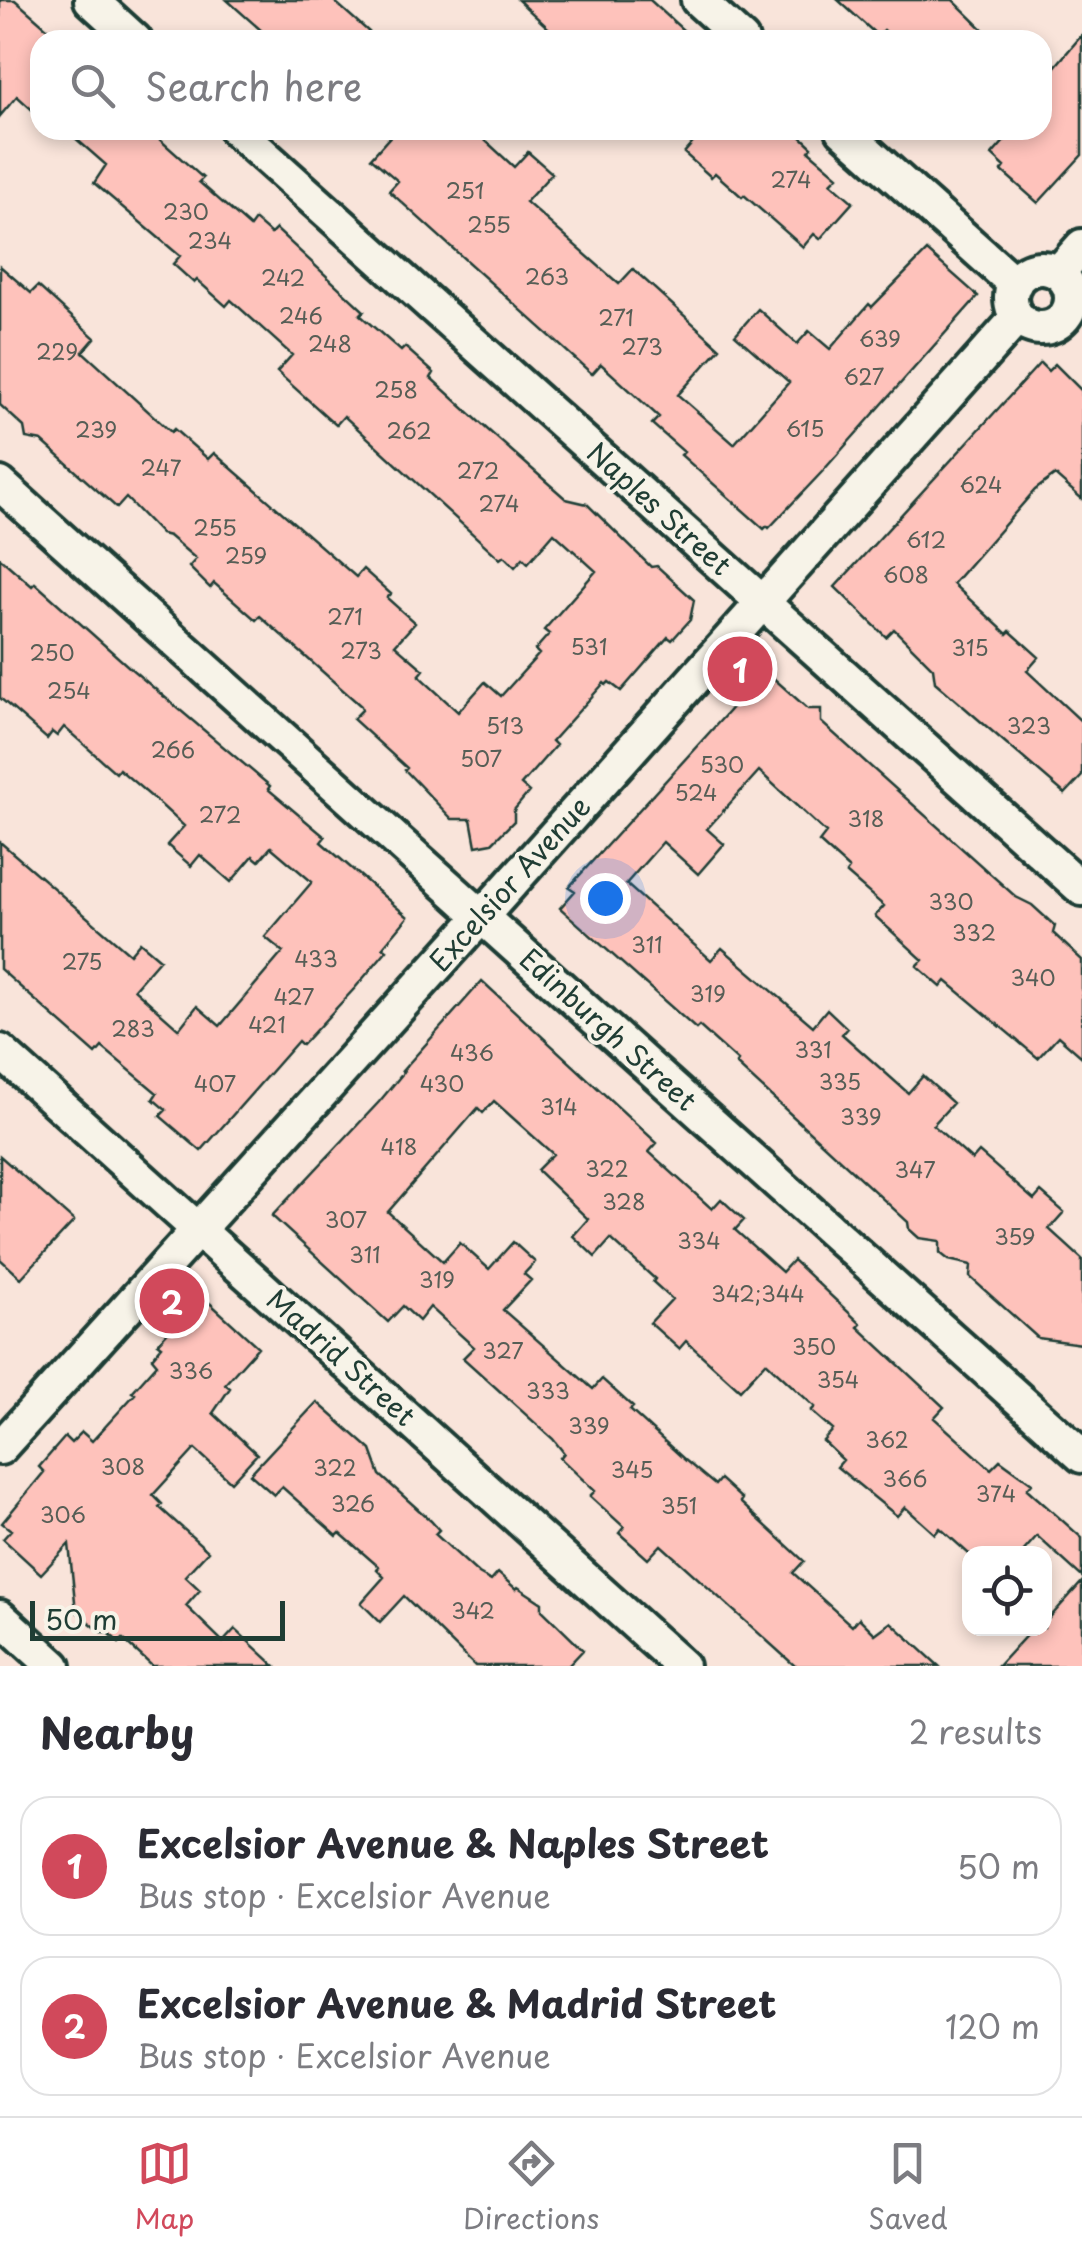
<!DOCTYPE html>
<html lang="en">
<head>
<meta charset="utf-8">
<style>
	body { margin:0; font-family:"Playpen Sans",sans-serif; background:#f2f2f3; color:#2b2b33 }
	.controls { position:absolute; right:30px; bottom:30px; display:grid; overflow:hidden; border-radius:20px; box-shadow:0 5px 15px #0003 }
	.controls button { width:90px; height:90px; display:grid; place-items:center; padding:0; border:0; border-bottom:2px solid #e1e1e2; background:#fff; color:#2b2b33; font:50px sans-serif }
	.scale { position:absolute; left:30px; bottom:25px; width:255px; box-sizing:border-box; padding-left:10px; border:5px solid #1f3d34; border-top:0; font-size:28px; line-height:35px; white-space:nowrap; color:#1f3d34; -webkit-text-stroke:8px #f7f3e8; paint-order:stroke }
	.you { position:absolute; left:605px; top:898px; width:35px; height:35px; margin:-25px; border:8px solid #fff; border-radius:50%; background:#1a73e8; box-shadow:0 0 0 15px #1a73e833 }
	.badge { display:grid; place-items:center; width:65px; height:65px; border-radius:50%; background:#d1495b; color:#fff; font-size:32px; font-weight:700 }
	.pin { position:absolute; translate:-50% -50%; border:5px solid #fff; box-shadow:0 2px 10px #0006 }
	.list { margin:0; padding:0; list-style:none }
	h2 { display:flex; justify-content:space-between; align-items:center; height:130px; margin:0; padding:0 40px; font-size:42px }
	h2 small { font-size:32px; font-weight:400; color:#7c7c81 }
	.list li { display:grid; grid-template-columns:65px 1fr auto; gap:30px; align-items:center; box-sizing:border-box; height:140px; margin:0 20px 20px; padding:0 20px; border:2px solid #e1e1e2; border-radius:30px }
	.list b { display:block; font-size:38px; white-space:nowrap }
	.list p { margin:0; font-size:32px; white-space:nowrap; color:#7c7c81 }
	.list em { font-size:32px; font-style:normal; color:#7c7c81 }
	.icon { flex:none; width:55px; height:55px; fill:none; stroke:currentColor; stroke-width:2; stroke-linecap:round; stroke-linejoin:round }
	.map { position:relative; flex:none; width:1082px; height:1666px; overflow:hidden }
	.search { position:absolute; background:#fff; box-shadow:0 5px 15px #0003; left:30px; right:30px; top:30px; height:110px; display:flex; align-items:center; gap:25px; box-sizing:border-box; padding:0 35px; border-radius:30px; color:#7c7c81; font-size:38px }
	.sheet { height:450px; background:#fff }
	nav { display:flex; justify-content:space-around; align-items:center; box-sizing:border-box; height:140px; border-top:2px solid #e1e1e2; background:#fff; font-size:28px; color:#7c7c81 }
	nav a { display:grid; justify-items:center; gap:5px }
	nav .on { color:#d1495b }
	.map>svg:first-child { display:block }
	.building { fill:#fec2bb; stroke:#1f3d34; stroke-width:2.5 }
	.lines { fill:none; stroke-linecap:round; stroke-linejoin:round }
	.minor-casing { stroke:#1f3d34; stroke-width:40 }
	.minor { stroke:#f7f3e8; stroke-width:32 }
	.labels { text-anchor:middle; stroke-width:8; stroke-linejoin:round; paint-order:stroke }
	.number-label { font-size:22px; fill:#575e56 }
	.street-label { font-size:28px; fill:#1f3d34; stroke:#f7f3e8 }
</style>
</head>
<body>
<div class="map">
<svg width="1082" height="1666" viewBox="0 0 1082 1666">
	<rect width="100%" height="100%" fill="#f9e4da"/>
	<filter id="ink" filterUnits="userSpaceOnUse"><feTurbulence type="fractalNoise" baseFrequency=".01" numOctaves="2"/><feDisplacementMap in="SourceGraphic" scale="20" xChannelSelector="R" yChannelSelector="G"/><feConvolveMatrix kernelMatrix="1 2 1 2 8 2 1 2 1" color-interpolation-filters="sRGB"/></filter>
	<g filter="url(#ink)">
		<path class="building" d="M0 0H15L48 29 40 39V117L17 96 0 116Z
			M227 0H333L378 40H272Z
			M518 0H650L694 40H561Z
			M838 0H953L994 40H895L884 30 878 36Z
			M1082 35V155L1038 203 1002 171 1005 167 992 155 1014 130H1042V82Z
			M66 130H149L203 178 199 182 250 227 255 220 271 234 276 229 364 311 360 315 401 351 405 347 434 373 431 378 488 430 566 499 587 504 651 567 657 566 694 600 690 620 672 640 668 637 621 691 609 682 606 685 604 683 552 741 556 745 521 785 529 792 514 810V821L492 843 476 846 471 819H452L405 770 407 768 353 719 362 710 361 706 260 616 256 620 214 583 210 588 189 567 196 559 169 536 161 534 126 498 117 508 42 441 26 438 24 427 0 405V266L31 293 38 286 95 338 83 352 171 432 174 429 208 459 214 453 356 577 363 569 391 594 387 598 415 623 395 645 424 670 419 676 458 712 485 682 501 696 539 654 535 650 549 634 544 630 596 571 554 533 528 563 523 558 515 567 504 556 500 559 344 416 336 425 277 372 292 355 231 300 226 306 197 280 194 283 173 264 180 256 94 183 106 165Z
			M396 130H474L514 167 528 152 552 173 526 202 619 284 633 269 720 348 678 395 734 444 789 382 735 335 758 309 797 344 809 331 830 349 869 304 872 307 927 251 978 296 822 472 769 528 767 526 764 529 681 455 684 452 652 424 659 417 601 364 592 374 389 191 398 181 371 158Z
			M704 130H794L812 147 809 151 838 176 831 183 853 202 820 239 814 234 803 247 744 195 742 197 715 173 711 177 684 153Z
			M1040 363 1048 371 1055 364 1082 391V499L1055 475 1035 490 953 584 1007 634 1010 631 1039 657 1027 671 1082 722V776L1065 794 935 682 933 668 894 629 886 637 835 587Z
			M0 558 32 586 35 583 129 667 270 786 268 789 325 837 321 842 408 917 383 947 387 950 355 988 302 1045 298 1041 201 1151 160 1116 166 1110 153 1099 157 1093 102 1047 96 1054 0 969V842L130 954 140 942 160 959 134 989 179 1029 197 1006 220 1026 283 952 265 937 312 882 271 847 259 861 253 856 231 882 200 855 191 866 167 845 184 826 161 805 119 769 116 773 64 727 57 736 52 732 47 739 0 698Z
			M762 668 808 709H821V722L1016 897 1032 905 1055 926 1053 933 1082 960V1057L1058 1036 1038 1058 946 981 941 987 917 966 923 960 875 916 884 906 846 873 849 869 819 842 826 833 759 771 707 829 724 844 698 874 663 842 626 884 711 960 722 948 813 1026 827 1009 847 1028 842 1034 908 1093 923 1076 953 1103 933 1125 972 1160 979 1152 1034 1200 1041 1192 1064 1212 1049 1229 1082 1259V1344L1038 1338 970 1277 971 1265 949 1260 940 1253V1241L919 1238 909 1229 908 1222 736 1064 738 1061 699 1026 696 1029 560 908 575 891 569 887 728 712 740 698 737 696Z
			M482 981 657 1143 649 1152 712 1209 721 1199 744 1220 735 1230 782 1272 793 1260 861 1324 858 1327 944 1407 934 1418 991 1469 1000 1460 1032 1483 1027 1489 1082 1538V1577L1037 1536 1021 1554H969L940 1528 935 1534 905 1507 897 1516 837 1467 843 1460 823 1441 833 1430 811 1411 815 1407 766 1362 740 1390 686 1341 679 1349 650 1323 672 1299 653 1282 655 1279 611 1239 595 1257 573 1236 588 1219 537 1170 553 1154 494 1101 483 1113 478 1108 388 1212 443 1262 460 1243 489 1269 513 1242 535 1262 524 1274 531 1280 503 1310 593 1389 602 1379 633 1407 630 1410 685 1460 715 1485 720 1479 742 1499 740 1502 804 1561 793 1573 852 1626 859 1618 875 1634 891 1622 939 1666H795L661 1545 648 1559 619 1533 624 1527 590 1496 595 1491 560 1458 564 1453 553 1439 463 1358 474 1347 430 1307 419 1321 403 1306 388 1322 272 1216 379 1102 404 1072 402 1071Z
			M0 1156 74 1221 21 1278 0 1259Z
			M201 1295 258 1347 225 1384 230 1388 213 1413 257 1454 231 1482 195 1449 153 1495 162 1504 159 1507 208 1551 185 1576 200 1590 186 1606 223 1642 235 1629 275 1666H152L123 1639 119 1643 108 1632H101L76 1611 69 1544 41 1574 3 1539 11 1530 2 1523 44 1472 39 1467 65 1437 71 1443 82 1432 92 1441 135 1394 132 1392 157 1364 152 1358 162 1346 158 1343Z
			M317 1402 371 1450 380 1475 431 1521 439 1530 435 1534 479 1574 491 1581 498 1573 516 1589 518 1587 542 1603V1610L583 1650 568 1666H475L404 1596 380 1622 361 1603 384 1577 377 1570 379 1567 340 1533 337 1536 282 1487 274 1495 250 1474Z
			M1082 1582V1666H998L1033 1628H1044V1624Z"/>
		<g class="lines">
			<defs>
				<path id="minor" d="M91 0 135 40
					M698 0 742 40
					M236 130 1082 889
					M843 130 1015 284
					M1011 298a30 30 0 1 1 60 0a30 30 0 1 1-60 0Z
					M1058 273 1082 246
					M0 484 1082 1456
					M0 1051 682 1666
					M0 1448 482 916 1018 317
					M0 1617 54 1666"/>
			</defs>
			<use href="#minor" class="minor-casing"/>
			<use href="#minor" class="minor"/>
		</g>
	</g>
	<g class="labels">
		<g class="number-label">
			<text x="791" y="188">274</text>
			<text x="465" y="199">251</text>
			<text x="186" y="220">230</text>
			<text x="489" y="233">255</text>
			<text x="210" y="249">234</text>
			<text x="547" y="285">263</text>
			<text x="283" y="286">242</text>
			<text x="301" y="324">246</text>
			<text x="616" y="326">271</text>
			<text x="880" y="347">639</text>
			<text x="330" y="352">248</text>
			<text x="642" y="355">273</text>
			<text x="57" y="360">229</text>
			<text x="864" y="385">627</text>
			<text x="396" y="398">258</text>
			<text x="805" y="437">615</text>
			<text x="96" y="438">239</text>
			<text x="409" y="439">262</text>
			<text x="161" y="476">247</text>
			<text x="478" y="479">272</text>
			<text x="981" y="493">624</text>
			<text x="499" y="512">274</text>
			<text x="215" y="536">255</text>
			<text x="926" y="548">612</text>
			<text x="246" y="564">259</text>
			<text x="906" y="583">608</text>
			<text x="345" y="625">271</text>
			<text x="589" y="655">531</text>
			<text x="970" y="656">315</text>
			<text x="361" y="659">273</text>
			<text x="52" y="661">250</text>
			<text x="69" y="699">254</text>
			<text x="505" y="734">513</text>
			<text x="1029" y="734">323</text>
			<text x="173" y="758">266</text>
			<text x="481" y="767">507</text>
			<text x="722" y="773">530</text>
			<text x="696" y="801">524</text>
			<text x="220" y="823">272</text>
			<text x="866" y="827">318</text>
			<text x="951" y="910">330</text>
			<text x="974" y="941">332</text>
			<text x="647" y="953">311</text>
			<text x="316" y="967">433</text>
			<text x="82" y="970">275</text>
			<text x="1033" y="986">340</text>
			<text x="708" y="1002">319</text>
			<text x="294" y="1005">427</text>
			<text x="267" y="1033">421</text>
			<text x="133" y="1037">283</text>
			<text x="813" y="1058">331</text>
			<text x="472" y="1061">436</text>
			<text x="840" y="1090">335</text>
			<text x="215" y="1092">407</text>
			<text x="442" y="1092">430</text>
			<text x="559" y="1115">314</text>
			<text x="861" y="1125">339</text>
			<text x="399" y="1155">418</text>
			<text x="607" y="1177">322</text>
			<text x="915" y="1178">347</text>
			<text x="624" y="1210">328</text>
			<text x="346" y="1228">307</text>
			<text x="1015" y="1245">359</text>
			<text x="699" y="1249">334</text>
			<text x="365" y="1263">311</text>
			<text x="437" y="1288">319</text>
			<text x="758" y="1302">342;344</text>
			<text x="814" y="1355">350</text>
			<text x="503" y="1359">327</text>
			<text x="191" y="1379">336</text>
			<text x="838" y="1388">354</text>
			<text x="548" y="1399">333</text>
			<text x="589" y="1434">339</text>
			<text x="887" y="1448">362</text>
			<text x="123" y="1475">308</text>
			<text x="335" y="1476">322</text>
			<text x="632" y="1478">345</text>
			<text x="905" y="1487">366</text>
			<text x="996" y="1502">374</text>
			<text x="353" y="1512">326</text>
			<text x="679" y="1514">351</text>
			<text x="63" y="1523">306</text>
			<text x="473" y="1619">342</text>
		</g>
		<g class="street-label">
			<text transform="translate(659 509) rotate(42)" y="10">Naples Street</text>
			<text transform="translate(510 884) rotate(-48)" y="10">Excelsior Avenue</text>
			<text transform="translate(608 1030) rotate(42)" y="10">Edinburgh Street</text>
			<text transform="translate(341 1358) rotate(42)" y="10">Madrid Street</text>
		</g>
	</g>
</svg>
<div class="controls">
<button><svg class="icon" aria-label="locate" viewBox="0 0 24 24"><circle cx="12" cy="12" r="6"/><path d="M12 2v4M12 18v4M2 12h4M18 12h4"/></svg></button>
</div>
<div class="scale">50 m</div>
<div class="you"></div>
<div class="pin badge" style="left:740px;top:669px">1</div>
<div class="pin badge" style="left:172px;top:1301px">2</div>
<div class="search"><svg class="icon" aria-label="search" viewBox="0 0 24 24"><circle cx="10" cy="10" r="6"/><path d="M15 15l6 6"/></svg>Search here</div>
</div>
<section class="sheet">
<h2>Nearby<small>2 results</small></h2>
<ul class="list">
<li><span class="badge">1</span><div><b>Excelsior Avenue &amp; Naples Street</b><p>Bus stop · Excelsior Avenue</p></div><em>50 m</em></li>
<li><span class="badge">2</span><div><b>Excelsior Avenue &amp; Madrid Street</b><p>Bus stop · Excelsior Avenue</p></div><em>120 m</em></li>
</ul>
</section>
<nav>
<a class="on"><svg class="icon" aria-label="map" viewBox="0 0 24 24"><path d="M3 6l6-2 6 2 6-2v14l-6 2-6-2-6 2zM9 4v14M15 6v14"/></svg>Map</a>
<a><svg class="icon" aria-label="directions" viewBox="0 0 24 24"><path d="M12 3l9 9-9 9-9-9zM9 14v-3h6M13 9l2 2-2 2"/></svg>Directions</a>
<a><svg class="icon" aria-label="saved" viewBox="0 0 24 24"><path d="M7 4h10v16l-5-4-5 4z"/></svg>Saved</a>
</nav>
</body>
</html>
